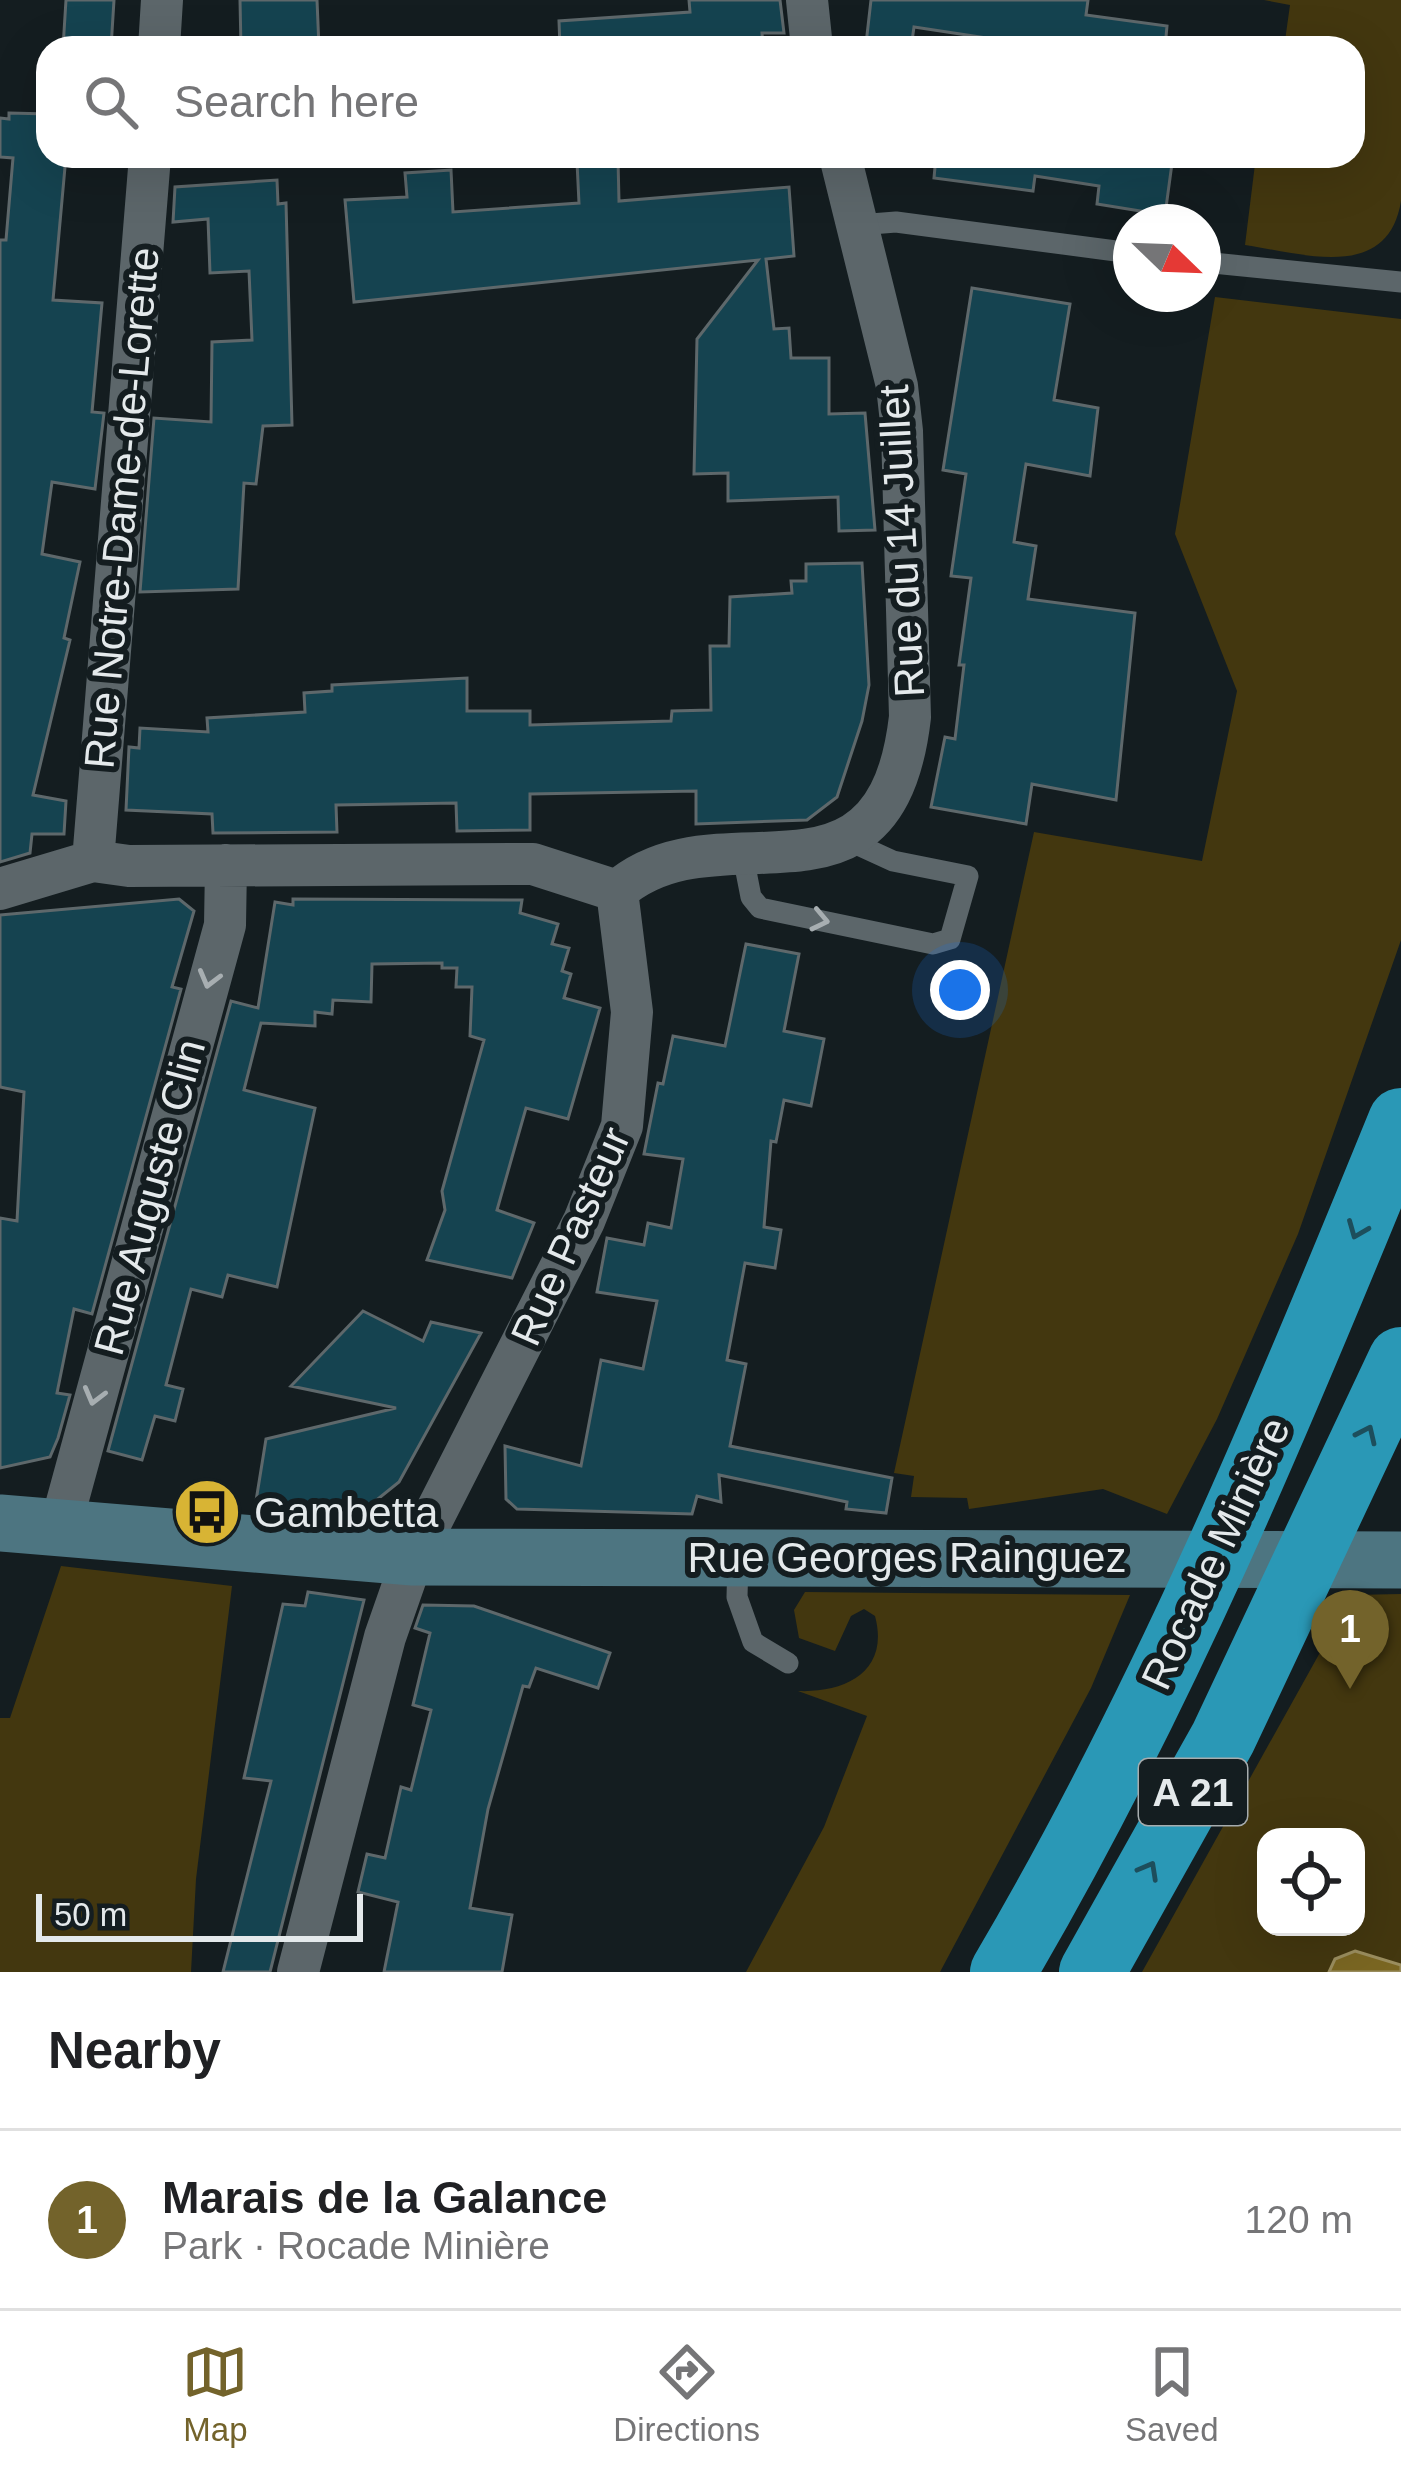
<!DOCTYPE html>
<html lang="en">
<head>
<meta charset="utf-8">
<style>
	body { margin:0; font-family:Helvetica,sans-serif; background:#f6f6f6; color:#202124 }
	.controls { position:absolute; right:36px; bottom:36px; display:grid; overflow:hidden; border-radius:24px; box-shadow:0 12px 48px #0002 }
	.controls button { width:108px; height:108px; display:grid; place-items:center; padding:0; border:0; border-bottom:3px solid #e0e0e0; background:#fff; color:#202124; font:60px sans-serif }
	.compass { position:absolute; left:1113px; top:204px; width:108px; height:108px; border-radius:50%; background:#fff; box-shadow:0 12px 48px #0002; rotate:113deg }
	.scale { position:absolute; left:36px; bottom:30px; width:327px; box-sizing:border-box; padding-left:12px; border:6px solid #e4e9eb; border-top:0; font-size:33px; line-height:42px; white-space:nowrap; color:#e4e9eb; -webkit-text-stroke:9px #141d20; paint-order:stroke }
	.you { position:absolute; left:960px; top:990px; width:42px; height:42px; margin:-30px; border:9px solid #fff; border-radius:50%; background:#1a73e8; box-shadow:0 0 0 18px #1a73e833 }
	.badge { display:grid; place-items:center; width:78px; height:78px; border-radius:50%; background:#73632b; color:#fff; font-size:39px; font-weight:700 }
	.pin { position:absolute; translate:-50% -99px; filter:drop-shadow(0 3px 6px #0008) }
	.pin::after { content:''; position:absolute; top:63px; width:42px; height:36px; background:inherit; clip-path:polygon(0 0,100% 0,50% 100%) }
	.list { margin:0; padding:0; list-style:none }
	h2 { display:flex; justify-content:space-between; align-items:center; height:156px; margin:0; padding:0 48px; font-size:51px }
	h2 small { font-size:39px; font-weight:400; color:#757577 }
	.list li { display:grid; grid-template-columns:78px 1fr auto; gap:36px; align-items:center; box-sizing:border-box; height:180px; padding:0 48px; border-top:3px solid #e0e0e0 }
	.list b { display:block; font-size:45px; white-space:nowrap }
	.list p { margin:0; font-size:39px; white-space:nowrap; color:#757577 }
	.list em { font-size:39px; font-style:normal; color:#757577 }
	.icon { flex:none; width:66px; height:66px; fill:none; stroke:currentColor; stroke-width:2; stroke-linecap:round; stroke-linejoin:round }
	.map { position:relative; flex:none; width:1401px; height:1972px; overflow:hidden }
	.search { position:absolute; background:#fff; box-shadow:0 12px 48px #0002; left:36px; right:36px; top:36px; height:132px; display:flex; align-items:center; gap:30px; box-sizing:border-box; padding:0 42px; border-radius:36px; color:#757577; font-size:45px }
	.sheet { height:336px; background:#fff }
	nav { display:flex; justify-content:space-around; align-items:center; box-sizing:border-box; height:168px; border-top:3px solid #e0e0e0; background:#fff; font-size:33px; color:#757577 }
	nav a { display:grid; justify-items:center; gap:6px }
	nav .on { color:#73632b }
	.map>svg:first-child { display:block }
	.green { fill:#43370f; fill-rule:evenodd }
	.water { fill:#7a6622; stroke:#9a8d5e; stroke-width:3 }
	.building { fill:#154350; stroke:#5e686b; stroke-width:3 }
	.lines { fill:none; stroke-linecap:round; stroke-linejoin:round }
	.lane { stroke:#5c666a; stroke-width:21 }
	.street { stroke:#5c666a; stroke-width:42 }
	.secondary { stroke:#4d7581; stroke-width:57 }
	.highway { stroke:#2a98b6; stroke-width:66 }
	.oneway { stroke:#a7aeb1 }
	.oneway2 { stroke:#1d4e5c }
	.labels { text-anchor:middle; stroke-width:12; stroke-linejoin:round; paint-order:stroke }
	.shield { fill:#141d20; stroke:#a6acae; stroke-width:3 }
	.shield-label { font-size:39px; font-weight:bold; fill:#e4e9eb }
	.street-label { font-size:42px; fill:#e4e9eb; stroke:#141d20 }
	.poi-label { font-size:42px; fill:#e4e9eb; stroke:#141d20; text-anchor:start }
</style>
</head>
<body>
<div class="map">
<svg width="1401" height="1972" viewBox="0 0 1401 1972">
	<rect width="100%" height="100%" fill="#141d20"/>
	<path class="green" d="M1264 0H1401V201C1388 282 1304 254 1245 245L1256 156H1353V48H1284L1290 5Z
		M1215 297 1401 319V940L1298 1234 1217 1419 1167 1514 1103 1489 969 1509 967 1498 911 1497 914 1476 894 1473 1034 832 1202 861 1237 691 1175 534Z
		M61 1566 232 1586 196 1879 191 1972H0V1718H10Z
		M805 1592 1130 1595 1091 1688 940 1972H746L824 1827 867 1716 798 1691C845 1693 890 1672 875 1616L864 1609 851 1616 835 1651 799 1638 794 1610Z
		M1401 1594V1972H1142L1352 1595ZM1266 1837H1356V1927H1266Z"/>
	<path class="water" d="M1355 1951 1401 1965V1972H1329L1335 1959Z"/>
	<path class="building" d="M66 0H114L111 48H63Z
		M240 0H317L319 48H241Z
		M689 0H780L784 33H762L763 48H560L559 21 690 12Z
		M871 0H1088L1086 15 1167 26 1165 48H999L1000 40 914 27 911 48 866 44Z
		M9 113 48 114V156H66L53 300 102 303 92 412 104 413 95 489 52 482 42 554 80 562 64 638 70 640 33 795 66 801 64 834H32L30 853 0 862V240H6L13 158 0 157V118L9 119Z
		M936 156H1173L1165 215 1097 204 1099 186 1035 176 1033 191 934 178Z
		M618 160 619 201 789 187 794 256 766 259 774 329 789 328 791 358H829V414L865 413 875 530 839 531 838 497 728 501V473L694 474 697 339 758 260 354 302 345 200 407 197 405 173 451 170 453 212 579 203 577 162Z
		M277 180 278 204 286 203 292 425 263 426 256 484 244 483 238 589 140 592 154 418 211 422 212 342 252 340 249 271 210 273 208 219 173 222 175 187Z
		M972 288 1070 304 1054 400 1098 408 1090 476 1026 464 1014 542 1036 546 1028 599 1135 613 1116 800 1032 784 1026 824 931 807 945 737 955 739 964 665H959L971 578 951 576 966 474 943 470Z
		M862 563 869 685 862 721 837 797 807 820 696 824V791L530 794V830L457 831 456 803 336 805 337 832 213 833 212 814 126 810 129 747 139 748 140 728 208 732 207 718 305 712 304 693 332 691V685L467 678V711H530V725L671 721 672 711 711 710 710 646H729L730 597 792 593 791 581H806V564Z
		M179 899 194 911 172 987 181 989 92 1314 74 1309 57 1393 70 1395 58 1438 50 1457 0 1468V1218L17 1221 24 1092 0 1087V915Z
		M293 899 522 900 520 913 558 924 552 944 569 948 562 971 571 974 564 998 600 1008 568 1119 526 1108 497 1210 534 1223 512 1278 427 1260 445 1210 442 1191 484 1040 470 1036 472 987H456L457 968H442V963L372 964 371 1002 333 1000 332 1014 315 1012V1026L261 1023 244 1090 315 1108 277 1287 228 1275 222 1297 191 1289 166 1385 183 1389 175 1421 155 1416 142 1460 108 1451 231 1001 258 1008 275 902 293 905Z
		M746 944 799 954 784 1031 824 1039 811 1106 784 1100 776 1142 771 1141 764 1227 781 1230 775 1268 745 1263 727 1360 746 1364 730 1446 892 1478 886 1513 846 1509 847 1502 719 1475 721 1502 697 1496 692 1514 517 1509 506 1499 505 1446 581 1466 601 1360 643 1369 657 1301 597 1292 607 1238 644 1245 648 1223 671 1228 683 1159 644 1154 658 1083 663 1084 673 1036 725 1046Z
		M363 1311 423 1341 431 1322 481 1333 399 1482 363 1511 256 1501 266 1439 396 1408 291 1386Z
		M308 1592 364 1600 270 1972H223L271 1781 244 1778 283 1604 305 1606Z
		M423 1605 474 1606 610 1653 598 1688 536 1668 529 1687 523 1686 488 1809 470 1908 512 1915 502 1972H384L398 1902 358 1892 367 1854 385 1858 401 1787 411 1790 431 1710 413 1705 430 1633 415 1628Z"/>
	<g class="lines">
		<path class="lane" d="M858 225 896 222 1131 253
			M1203 262 1401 282
			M743 856 751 897 760 908 933 944 950 939 968 876 893 861 845 839
			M738 1559 737 1597 753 1642 788 1663"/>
		<path class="street" d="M807 0 812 48
			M159 48 162 0
			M93 861 150 156
			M0 889 93 861 129 866 533 864 617 891
			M617 891C720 801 885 933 910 717L902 431 897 386 840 156
			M60 1528 225 925 226 865
			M298 1972 385 1637 413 1557 584 1221 622 1126 632 1012 617 891"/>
		<path class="secondary" d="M0 1523 413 1557 1401 1560"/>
		<path class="highway" d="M1003 1972C1162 1702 1283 1411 1401 1121
			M1092 1972 1223 1738 1401 1360"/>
	</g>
	<defs><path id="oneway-chevron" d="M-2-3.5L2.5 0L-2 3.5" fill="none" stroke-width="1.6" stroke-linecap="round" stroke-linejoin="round" transform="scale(3)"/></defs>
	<g class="oneway">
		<use href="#oneway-chevron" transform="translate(820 920) rotate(12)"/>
		<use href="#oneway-chevron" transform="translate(209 979) rotate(105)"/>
		<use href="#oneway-chevron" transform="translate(94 1396) rotate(105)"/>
	</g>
	<g class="oneway2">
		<use href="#oneway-chevron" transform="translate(1357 1230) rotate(112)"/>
		<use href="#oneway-chevron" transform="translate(1367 1434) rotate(-65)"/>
		<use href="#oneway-chevron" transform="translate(1149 1870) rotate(-61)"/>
	</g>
	<defs>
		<symbol id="bus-disc" viewBox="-11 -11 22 22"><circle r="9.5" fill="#d8b434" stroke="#141d20"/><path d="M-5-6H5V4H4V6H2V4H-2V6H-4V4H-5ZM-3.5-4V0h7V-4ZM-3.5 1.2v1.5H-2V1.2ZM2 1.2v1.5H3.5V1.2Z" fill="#111"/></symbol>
	</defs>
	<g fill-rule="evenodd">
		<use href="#bus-disc" x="169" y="1474" width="76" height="76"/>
	</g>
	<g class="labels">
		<rect class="shield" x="1139" y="1759" width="108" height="66" rx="9"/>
		<g class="shield-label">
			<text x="1193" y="1806">A 21</text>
		</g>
		<g class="street-label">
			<text transform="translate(121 508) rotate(-85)" y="15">Rue Notre-Dame-de-Lorette</text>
			<text transform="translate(901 541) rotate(-93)" y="15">Rue du 14 Juillet</text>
			<text transform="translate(149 1197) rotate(-75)" y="15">Rue Auguste Clin</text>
			<text transform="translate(570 1236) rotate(-66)" y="15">Rue Pasteur</text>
			<text transform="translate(1215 1553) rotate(-65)" y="15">Rocade Minière</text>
			<text x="907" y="1572">Rue Georges Rainguez</text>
		</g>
		<g class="poi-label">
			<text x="254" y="1527">Gambetta</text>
		</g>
	</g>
</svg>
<div class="controls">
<button><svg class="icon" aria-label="locate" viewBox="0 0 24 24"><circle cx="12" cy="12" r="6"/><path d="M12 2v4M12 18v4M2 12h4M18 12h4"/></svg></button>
</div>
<svg class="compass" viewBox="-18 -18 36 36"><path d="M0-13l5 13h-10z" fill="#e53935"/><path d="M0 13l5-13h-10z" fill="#757577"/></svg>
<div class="scale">50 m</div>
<div class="you"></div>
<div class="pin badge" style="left:1350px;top:1689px">1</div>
<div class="search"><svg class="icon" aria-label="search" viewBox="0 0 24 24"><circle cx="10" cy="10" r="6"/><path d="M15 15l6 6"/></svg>Search here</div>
</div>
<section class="sheet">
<h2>Nearby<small></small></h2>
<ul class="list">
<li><span class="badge">1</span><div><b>Marais de la Galance</b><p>Park · Rocade Minière</p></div><em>120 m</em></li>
</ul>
</section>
<nav>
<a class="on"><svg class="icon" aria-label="map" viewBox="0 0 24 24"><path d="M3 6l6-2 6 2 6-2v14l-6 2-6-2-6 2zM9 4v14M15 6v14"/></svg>Map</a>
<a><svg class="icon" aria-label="directions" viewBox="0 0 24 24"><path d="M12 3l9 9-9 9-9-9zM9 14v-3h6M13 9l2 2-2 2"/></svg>Directions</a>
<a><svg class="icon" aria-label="saved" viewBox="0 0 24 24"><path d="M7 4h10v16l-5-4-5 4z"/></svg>Saved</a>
</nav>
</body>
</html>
